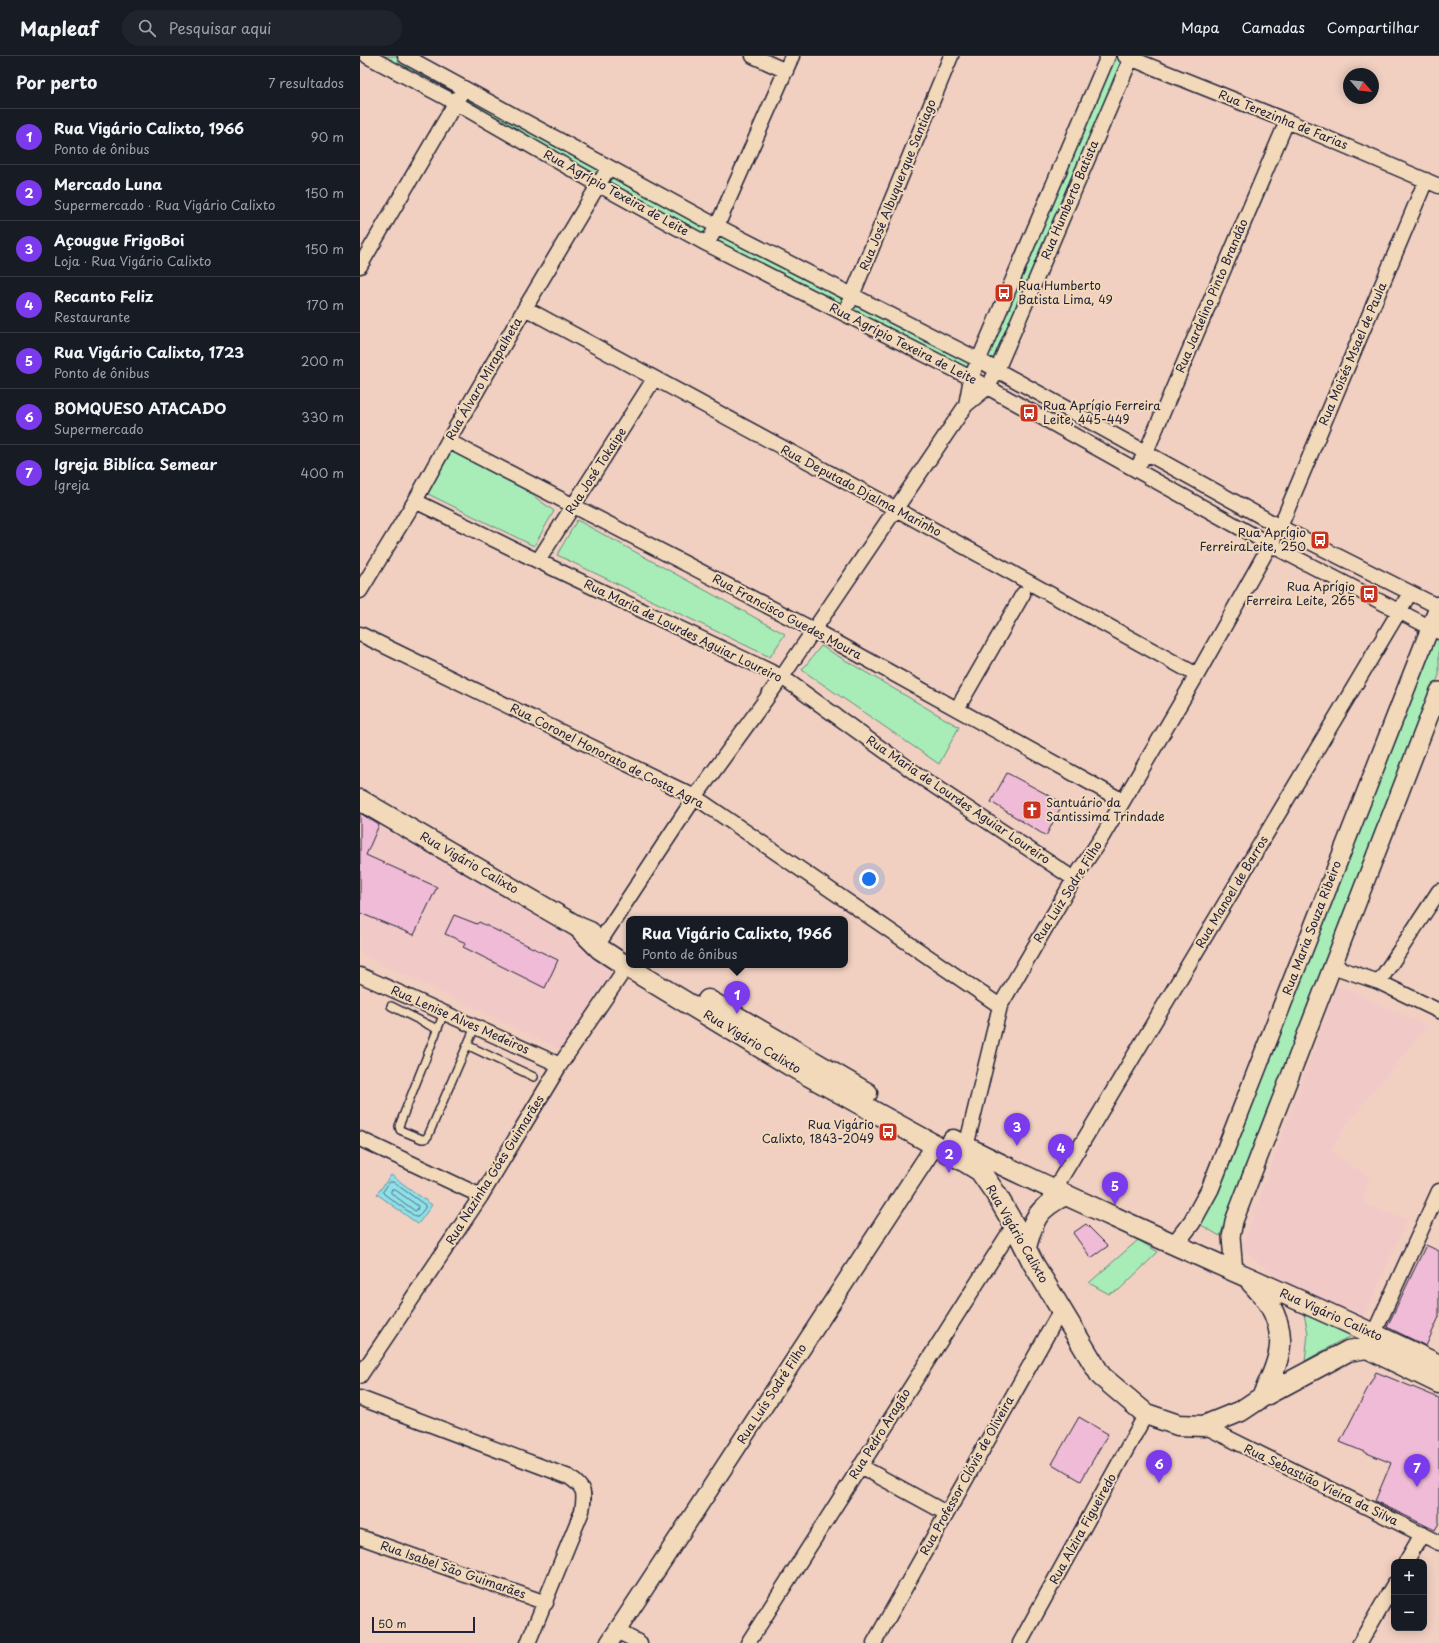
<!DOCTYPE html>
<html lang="pt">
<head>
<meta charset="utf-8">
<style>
	body { margin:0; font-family:"Playpen Sans",sans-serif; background:#20242c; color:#f1f3f6 }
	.controls { position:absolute; right:12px; bottom:12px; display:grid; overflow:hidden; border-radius:8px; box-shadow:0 2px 10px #0003 }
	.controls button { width:36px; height:36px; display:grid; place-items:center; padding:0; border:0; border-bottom:1px solid #363941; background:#171b24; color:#f1f3f6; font:20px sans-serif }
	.compass { position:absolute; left:983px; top:12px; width:36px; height:36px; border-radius:50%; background:#171b24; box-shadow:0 2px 10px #0003; rotate:118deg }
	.scale { position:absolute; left:12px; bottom:10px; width:103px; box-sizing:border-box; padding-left:4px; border:2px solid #22223b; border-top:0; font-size:11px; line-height:14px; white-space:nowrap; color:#22223b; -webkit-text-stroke:3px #f2d9ba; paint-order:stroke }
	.you { position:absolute; left:509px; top:823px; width:14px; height:14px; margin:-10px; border:3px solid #fff; border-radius:50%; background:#1a73e8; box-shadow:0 0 0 6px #1a73e833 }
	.badge { display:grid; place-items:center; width:26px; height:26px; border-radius:50%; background:#7c3aed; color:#fff; font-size:13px; font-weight:700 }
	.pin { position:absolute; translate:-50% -33px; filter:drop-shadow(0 1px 2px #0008) }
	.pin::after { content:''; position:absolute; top:21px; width:14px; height:12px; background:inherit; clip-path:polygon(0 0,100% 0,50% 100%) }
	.popup { position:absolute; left:266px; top:860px; width:222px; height:52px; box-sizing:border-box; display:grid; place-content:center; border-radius:8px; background:#171b24; filter:drop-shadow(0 1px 3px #0005); font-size:13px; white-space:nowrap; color:#9ea1a6 }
	.popup b { font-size:15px; color:#f1f3f6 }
	.popup::after { content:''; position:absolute; left:50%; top:100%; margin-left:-8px; border:8px solid transparent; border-top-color:#171b24 }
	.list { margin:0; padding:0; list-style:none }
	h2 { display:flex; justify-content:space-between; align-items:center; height:52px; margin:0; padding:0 16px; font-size:17px }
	h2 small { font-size:13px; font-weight:400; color:#9ea1a6 }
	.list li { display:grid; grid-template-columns:26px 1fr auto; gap:12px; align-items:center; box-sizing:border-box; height:56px; padding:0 16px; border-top:1px solid #363941 }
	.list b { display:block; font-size:15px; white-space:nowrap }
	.list p { margin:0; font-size:13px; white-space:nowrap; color:#9ea1a6 }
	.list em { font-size:13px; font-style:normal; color:#9ea1a6 }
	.icon { flex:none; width:22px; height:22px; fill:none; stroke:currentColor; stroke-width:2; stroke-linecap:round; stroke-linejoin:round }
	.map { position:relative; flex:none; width:1079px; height:1587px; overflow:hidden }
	header { display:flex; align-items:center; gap:24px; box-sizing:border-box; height:56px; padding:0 20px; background:#171b24; border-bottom:1px solid #363941 }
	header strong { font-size:19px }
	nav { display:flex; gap:22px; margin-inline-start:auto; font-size:14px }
	.search { width:280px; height:36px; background:#20242c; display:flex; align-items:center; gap:10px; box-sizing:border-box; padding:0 14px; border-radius:22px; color:#9ea1a6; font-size:15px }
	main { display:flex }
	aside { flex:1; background:#171b24 }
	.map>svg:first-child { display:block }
	.built { fill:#f1cac8 }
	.green { fill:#a8edb8; stroke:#65887a }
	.water { fill:#8fe0e8; stroke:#6394a3 }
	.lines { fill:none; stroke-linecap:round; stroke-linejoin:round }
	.shore { stroke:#4e6e80; stroke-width:1 }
	.building { fill:#f0bbd6; stroke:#22223b }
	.service-casing { stroke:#22223b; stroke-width:10 }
	.minor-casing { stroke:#22223b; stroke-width:17 }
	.tertiary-casing { stroke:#22223b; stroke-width:20 }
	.secondary-casing { stroke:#22223b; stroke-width:23 }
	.service { stroke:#f2d9ba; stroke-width:7 }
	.minor { stroke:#f2d9ba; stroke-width:14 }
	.tertiary { stroke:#f2d9ba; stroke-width:17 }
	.secondary { stroke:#f2d9ba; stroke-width:20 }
	.labels { text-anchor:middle; stroke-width:4; stroke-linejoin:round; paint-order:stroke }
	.street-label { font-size:12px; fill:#22223b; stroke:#f2d9ba }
	.poi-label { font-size:12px; fill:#22223b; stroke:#f2d9ba; text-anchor:start }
</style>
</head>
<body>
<header>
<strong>Mapleaf</strong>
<div class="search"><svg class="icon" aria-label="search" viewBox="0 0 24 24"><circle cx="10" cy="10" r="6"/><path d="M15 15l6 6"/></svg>Pesquisar aqui</div>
<nav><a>Mapa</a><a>Camadas</a><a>Compartilhar</a></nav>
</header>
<main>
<aside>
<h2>Por perto<small>7 resultados</small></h2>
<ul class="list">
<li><span class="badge">1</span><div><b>Rua Vigário Calixto, 1966</b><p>Ponto de ônibus</p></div><em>90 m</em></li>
<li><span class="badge">2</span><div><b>Mercado Luna</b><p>Supermercado · Rua Vigário Calixto</p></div><em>150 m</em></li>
<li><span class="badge">3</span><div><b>Açougue FrigoBoi</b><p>Loja · Rua Vigário Calixto</p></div><em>150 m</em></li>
<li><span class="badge">4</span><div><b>Recanto Feliz</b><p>Restaurante</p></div><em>170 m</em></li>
<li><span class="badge">5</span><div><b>Rua Vigário Calixto, 1723</b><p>Ponto de ônibus</p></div><em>200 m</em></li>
<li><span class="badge">6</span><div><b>BOMQUESO ATACADO</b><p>Supermercado</p></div><em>330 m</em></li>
<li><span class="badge">7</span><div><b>Igreja Biblíca Semear</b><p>Igreja</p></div><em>400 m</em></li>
</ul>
</aside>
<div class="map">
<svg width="1079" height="1587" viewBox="0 0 1079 1587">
	<rect width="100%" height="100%" fill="#f1d0c2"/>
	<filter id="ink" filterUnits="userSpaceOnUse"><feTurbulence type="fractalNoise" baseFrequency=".025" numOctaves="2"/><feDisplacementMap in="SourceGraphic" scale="8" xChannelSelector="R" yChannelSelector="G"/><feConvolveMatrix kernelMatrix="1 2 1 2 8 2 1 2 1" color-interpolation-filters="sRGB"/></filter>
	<g filter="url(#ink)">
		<path class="built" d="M0 759 76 799 262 912 205 996 0 898Z
			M977 929 1068 970 986 1069 971 1095 1010 1121 1003 1148 1048 1163 1004 1261 919 1224 881 1192Z"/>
		<path class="green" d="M15 0H38L99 34 95 43Z
			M754 0 766 4 637 307 624 301Z
			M105 36 245 112 237 123 99 46Z
			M251 116 353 172 346 182 244 129Z
			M358 175 487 241 484 252 352 186Z
			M494 243 614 306 608 317 490 256Z
			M93 393 153 425 194 455 174 490 66 437Z
			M217 464 425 578 410 601 197 499Z
			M1072 580 1079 582V619L860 1180 836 1166Z
			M461 590 599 671 579 708 442 614Z
			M778 1184 798 1196 759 1234 749 1238 729 1227Z
			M942 1249 1002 1276 978 1286 945 1305 948 1277Z"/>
		<path class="water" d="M31 1119 72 1149 58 1168 17 1138Z"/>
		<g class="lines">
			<path class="shore" d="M30 1126H33L65 1149V1152L58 1161H56L24 1138 23 1136Z
				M32 1133H34L58 1150 57 1154 55 1155 31 1137Z"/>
		</g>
		<path class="building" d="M647 717 703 747 686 780 631 746Z
			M0 757 19 769 6 799 77 831 54 879 0 857Z
			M94 859 117 868 119 866 198 904 185 932 103 891 106 887 85 878Z
			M726 1168 748 1190 731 1202 713 1177Z
			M1066 1189 1079 1195V1261L1066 1290 1027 1271Z
			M1016 1316 1079 1342V1467L1075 1474 1015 1445 1031 1407 980 1386Z
			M719 1361 748 1378 721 1425 692 1408Z"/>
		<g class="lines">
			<defs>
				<path id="service" d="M31 950 77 973
					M84 957 39 1070 40 1074 62 1083H65L68 1080 115 971
					M107 989 174 1021"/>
				<path id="minor" d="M7 0 96 47 239 129 347 188 611 322 909 488 1079 576
					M45 0 357 170 619 304 920 471 1079 551
					M393 0 426 15
					M765 0 927 65 1079 130
					M347 188 357 170 432 0
					M0 210 100 39
					M489 247 591 0
					M165 252 536 453 837 619
					M606 349 611 322 748 0
					M88 385 454 574 763 745
					M776 414 786 396 927 65
					M55 445 178 505 422 621 565 724 714 823
					M178 505 294 323
					M0 535 55 445 88 385 165 252 249 111
					M0 578 335 741 640 950
					M597 653 663 538
					M237 890 335 741 422 621 606 349 628 331 637 314 772 0
					M972 910 1019 926 1079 955
					M0 919 200 1009
					M1019 926 1079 835
					M0 1083 121 1140
					M606 1091 640 950 714 823 742 781 837 619 920 471 1066 124
					M694 1134 1050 537
					M1014 1277 1079 1135
					M0 1320 121 1140 200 1009 269 907
					M0 1342 209 1421C225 1432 225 1436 222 1455L168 1587
					M844 1370 1079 1487
					M500 1410 586 1457
					M0 1481 186 1547
					M1046 1506 1062 1478
					M257 1575 280 1587
					M388 1587 654 1169
					M514 1587 701 1254
					M660 1587 786 1358
					M1000 1587 1034 1528"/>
				<path id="tertiary" d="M814 1189 832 1166 850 1133 1079 549
					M874 1216 871 1181 874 1165 1079 635
					M249 1587 575 1089"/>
				<path id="secondary" d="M0 744 218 871 230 876
					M218 871 240 893 266 910 431 1010 602 1104 620 1115 636 1138 654 1169 673 1207 741 1320 786 1358 818 1369 844 1370 881 1355 902 1341 988 1295 1007 1292 1079 1327
					M348 944 507 1037
					M593 1084C645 1112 700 1136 754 1161 862 1211 972 1257 1079 1309
					M666 1191C674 1162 677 1153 705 1139
					M891 1226C897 1233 904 1240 909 1248 930 1283 918 1307 902 1341"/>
			</defs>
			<use href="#service" class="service-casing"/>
			<use href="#minor" class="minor-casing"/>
			<use href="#tertiary" class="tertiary-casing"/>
			<use href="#secondary" class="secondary-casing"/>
			<use href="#service" class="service"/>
			<use href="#minor" class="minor"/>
			<use href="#tertiary" class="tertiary"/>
			<use href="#secondary" class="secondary"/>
		</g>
	</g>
	<defs>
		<symbol id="bus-square" viewBox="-11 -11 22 22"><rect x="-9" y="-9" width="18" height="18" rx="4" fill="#c8321e" stroke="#f2d9ba"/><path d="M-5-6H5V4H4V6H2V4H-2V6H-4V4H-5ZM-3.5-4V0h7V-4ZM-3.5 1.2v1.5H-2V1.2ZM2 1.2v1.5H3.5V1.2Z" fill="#fff"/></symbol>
		<symbol id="church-square" viewBox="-11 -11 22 22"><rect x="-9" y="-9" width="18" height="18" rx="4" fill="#c8321e" stroke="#f2d9ba"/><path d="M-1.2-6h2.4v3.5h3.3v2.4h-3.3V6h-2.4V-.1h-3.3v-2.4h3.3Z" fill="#fff"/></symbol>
	</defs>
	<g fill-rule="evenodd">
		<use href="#bus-square" x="633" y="226" width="22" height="22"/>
		<use href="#bus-square" x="658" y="346" width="22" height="22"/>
		<use href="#bus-square" x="949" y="473" width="22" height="22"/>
		<use href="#bus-square" x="998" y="527" width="22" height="22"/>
		<use href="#church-square" x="661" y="743" width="22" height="22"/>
		<use href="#bus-square" x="517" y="1065" width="22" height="22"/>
	</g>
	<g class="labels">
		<g class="street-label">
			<text transform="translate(923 64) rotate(22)" y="4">Rua Terezinha de Farias</text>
			<text transform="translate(538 129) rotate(-68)" y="4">Rua José Albuquerque Santiago</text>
			<text transform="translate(256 137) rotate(29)" y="4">Rua Agrípio Texeira de Leite</text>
			<text transform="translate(710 144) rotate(-67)" y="4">Rua Humberto Batista</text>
			<text transform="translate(852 240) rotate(-67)" y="4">Rua Jardelino Pinto Brandão</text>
			<text transform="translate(543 288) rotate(27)" y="4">Rua Agrípio Texeira de Leite</text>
			<text transform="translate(993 298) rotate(-67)" y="4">Rua Moisés Msael de Paula</text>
			<text transform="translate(124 323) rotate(-60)" y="4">Rua Álvaro Mirapalheta</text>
			<text transform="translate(236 415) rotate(-57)" y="4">Rua José Tokaipe</text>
			<text transform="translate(501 435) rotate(28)" y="4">Rua Deputado Djalma Marinho</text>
			<text transform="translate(427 561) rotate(28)" y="4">Rua Francisco Guedes Moura</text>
			<text transform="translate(323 575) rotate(26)" y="4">Rua Maria de Lourdes Aguiar Loureiro</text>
			<text transform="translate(247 700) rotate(27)" y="4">Rua Coronel Honorato de Costa Agra</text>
			<text transform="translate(598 744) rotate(34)" y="4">Rua Maria de Lourdes Aguiar Loureiro</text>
			<text transform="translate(109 807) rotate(30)" y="4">Rua Vigário Calixto</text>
			<text transform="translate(708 836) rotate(-58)" y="4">Rua Luiz Sodre Filho</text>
			<text transform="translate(872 836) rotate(-59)" y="4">Rua Manoel de Barros</text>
			<text transform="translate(952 872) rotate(-69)" y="4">Rua Maria Souza Ribeiro</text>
			<text transform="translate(100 964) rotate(24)" y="4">Rua Lenise Alves Medeiros</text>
			<text transform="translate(392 986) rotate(31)" y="4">Rua Vigário Calixto</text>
			<text transform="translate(135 1114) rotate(-58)" y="4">Rua Nazinha Góes Guimarães</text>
			<text transform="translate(657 1178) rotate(60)" y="4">Rua Vigário Calixto</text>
			<text transform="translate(971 1259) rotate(24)" y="4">Rua Vigário Calixto</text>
			<text transform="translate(412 1338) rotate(-57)" y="4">Rua Luís Sodré Filho</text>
			<text transform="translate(520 1378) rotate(-58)" y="4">Rua Pedro Aragão</text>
			<text transform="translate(607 1420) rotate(-61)" y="4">Rua Professor Clóvis de Oliveira</text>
			<text transform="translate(961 1429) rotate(26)" y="4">Rua Sebastião Vieira da Silva</text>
			<text transform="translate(723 1473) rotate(-61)" y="4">Rua Alzira Figueiredo</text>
			<text transform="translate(93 1514) rotate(19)" y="4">Rua Isabel São Guimarães</text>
		</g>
		<g class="poi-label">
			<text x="658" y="234">Rua Humberto<tspan x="658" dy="14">Batista Lima, 49</tspan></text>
			<text x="683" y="354">Rua Aprígio Ferreira<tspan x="683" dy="14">Leite, 445-449</tspan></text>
			<text x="946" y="481" text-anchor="end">Rua Aprígio<tspan x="946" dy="14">FerreiraLeite, 250</tspan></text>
			<text x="995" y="535" text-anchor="end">Rua Aprígio<tspan x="995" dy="14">Ferreira Leite, 265</tspan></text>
			<text x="686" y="751">Santuário da<tspan x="686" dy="14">Santissima Trindade</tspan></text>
			<text x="514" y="1073" text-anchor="end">Rua Vigário<tspan x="514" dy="14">Calixto, 1843-2049</tspan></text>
		</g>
	</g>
</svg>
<div class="controls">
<button>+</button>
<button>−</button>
</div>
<svg class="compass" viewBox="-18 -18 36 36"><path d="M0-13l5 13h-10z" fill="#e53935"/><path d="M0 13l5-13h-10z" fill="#9ea1a6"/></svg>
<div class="scale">50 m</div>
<div class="you"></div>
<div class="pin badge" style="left:377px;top:958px">1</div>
<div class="popup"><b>Rua Vigário Calixto, 1966</b>Ponto de ônibus</div>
<div class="pin badge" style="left:589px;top:1117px">2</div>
<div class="pin badge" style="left:657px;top:1090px">3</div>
<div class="pin badge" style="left:701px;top:1111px">4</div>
<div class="pin badge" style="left:755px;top:1149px">5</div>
<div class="pin badge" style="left:799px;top:1427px">6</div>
<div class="pin badge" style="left:1057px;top:1431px">7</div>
</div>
</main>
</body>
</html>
